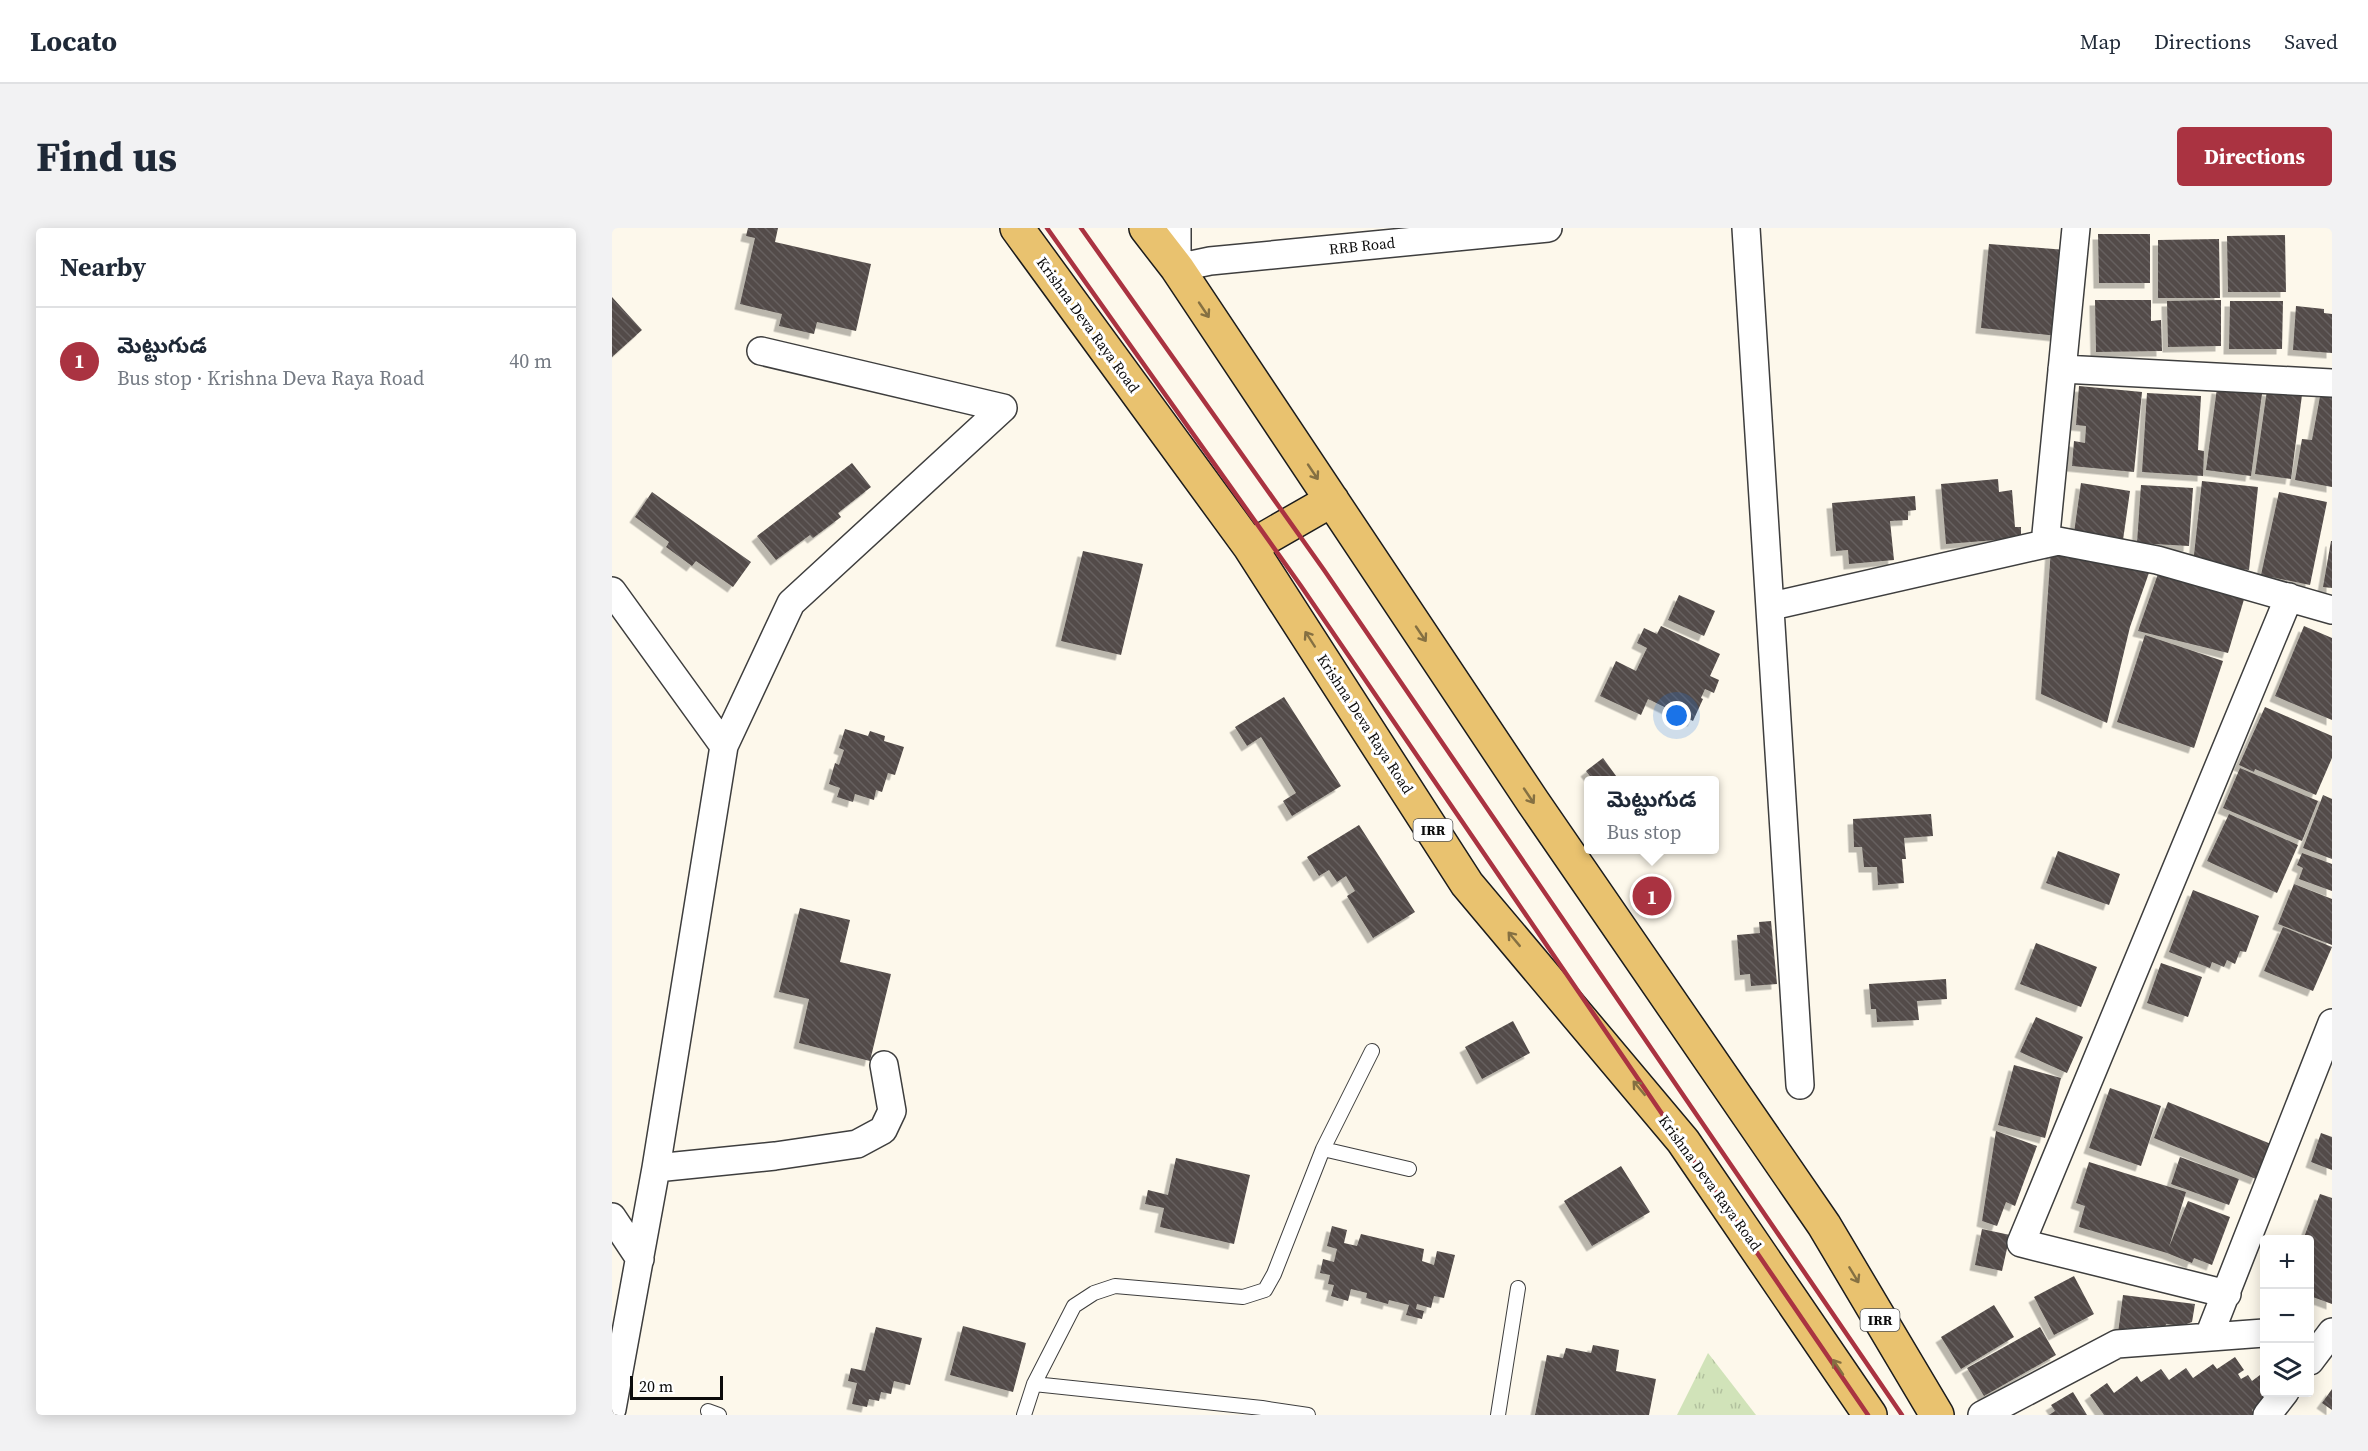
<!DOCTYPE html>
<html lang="en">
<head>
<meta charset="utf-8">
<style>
	body { margin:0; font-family:"Source Serif 4","Noto Sans Telugu",serif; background:#f2f2f3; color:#1f2937 }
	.controls { position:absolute; right:18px; bottom:18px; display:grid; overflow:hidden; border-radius:6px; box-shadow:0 3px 15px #0003 }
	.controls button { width:54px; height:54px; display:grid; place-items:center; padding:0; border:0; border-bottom:2px solid #e0e1e3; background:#fff; color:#1f2937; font:30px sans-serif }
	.scale { position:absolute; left:18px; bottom:15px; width:93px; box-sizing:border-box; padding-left:6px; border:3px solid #0b0b0b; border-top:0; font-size:16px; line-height:21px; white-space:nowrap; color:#0b0b0b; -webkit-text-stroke:4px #fff; paint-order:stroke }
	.you { position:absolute; left:1065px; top:488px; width:21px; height:21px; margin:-15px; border:4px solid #fff; border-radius:50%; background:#1a73e8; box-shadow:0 0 0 9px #1a73e833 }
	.badge { display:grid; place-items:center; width:39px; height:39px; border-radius:50%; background:#aa3341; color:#fff; font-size:20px; font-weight:700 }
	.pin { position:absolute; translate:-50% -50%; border:3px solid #fff; box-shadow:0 2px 6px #0006 }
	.popup { position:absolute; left:972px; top:548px; width:135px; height:78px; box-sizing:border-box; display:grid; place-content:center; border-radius:6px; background:#fff; filter:drop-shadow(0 2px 4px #0005); font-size:20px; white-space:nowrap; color:#747a83 }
	.popup b { font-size:22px; color:#1f2937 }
	.popup::after { content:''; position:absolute; left:50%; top:100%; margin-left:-12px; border:12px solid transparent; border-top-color:#fff }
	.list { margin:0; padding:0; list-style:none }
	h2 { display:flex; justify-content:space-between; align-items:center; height:78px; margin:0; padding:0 24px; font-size:26px }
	h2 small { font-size:20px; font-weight:400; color:#747a83 }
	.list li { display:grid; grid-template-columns:39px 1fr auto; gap:18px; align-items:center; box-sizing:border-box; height:108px; padding:0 24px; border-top:2px solid #e0e1e3 }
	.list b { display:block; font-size:22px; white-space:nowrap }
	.list p { margin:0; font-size:20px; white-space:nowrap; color:#747a83 }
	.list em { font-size:20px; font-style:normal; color:#747a83 }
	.icon { flex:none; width:33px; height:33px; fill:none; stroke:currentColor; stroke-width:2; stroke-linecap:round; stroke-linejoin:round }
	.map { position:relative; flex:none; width:1720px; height:1187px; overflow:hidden; border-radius:6px }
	header { display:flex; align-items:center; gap:36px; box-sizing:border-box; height:84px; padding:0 30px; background:#fff; border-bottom:2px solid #e0e1e3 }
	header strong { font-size:28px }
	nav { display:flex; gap:33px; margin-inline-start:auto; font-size:21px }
	.intro { display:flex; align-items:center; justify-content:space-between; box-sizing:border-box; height:144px; padding:0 36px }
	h1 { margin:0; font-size:42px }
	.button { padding:15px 27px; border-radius:6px; background:#aa3341; color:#fff; font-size:21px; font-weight:700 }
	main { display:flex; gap:36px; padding:0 36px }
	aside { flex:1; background:#fff; border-radius:6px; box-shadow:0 3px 15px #0003 }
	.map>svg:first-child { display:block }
	.grass { fill:url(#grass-tufts) }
	.building { fill:url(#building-back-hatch); filter:url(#shadow) }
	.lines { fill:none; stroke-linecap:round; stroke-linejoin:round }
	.service-casing { stroke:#3e3e3e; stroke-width:16 }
	.minor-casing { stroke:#3e3e3e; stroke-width:30 }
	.primary-casing { stroke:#1c1c1c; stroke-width:36 }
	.service { stroke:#fff; stroke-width:14 }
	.minor { stroke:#fff; stroke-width:27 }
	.primary { stroke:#e9c26f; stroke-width:33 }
	.rail { stroke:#aa3341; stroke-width:4.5 }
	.oneway { stroke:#857042 }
	.labels { text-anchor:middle; stroke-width:6; stroke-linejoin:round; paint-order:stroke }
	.shield { fill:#fff; stroke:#545454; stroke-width:1.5 }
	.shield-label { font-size:14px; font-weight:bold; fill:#0b0b0b }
	.street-label { font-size:15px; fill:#0b0b0b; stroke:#fff }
</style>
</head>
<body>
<header>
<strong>Locato</strong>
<nav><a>Map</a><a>Directions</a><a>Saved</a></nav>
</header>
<div class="intro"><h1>Find us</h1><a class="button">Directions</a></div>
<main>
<aside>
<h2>Nearby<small></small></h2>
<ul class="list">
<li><span class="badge">1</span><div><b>మెట్టుగుడ</b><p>Bus stop · Krishna Deva Raya Road</p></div><em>40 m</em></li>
</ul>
</aside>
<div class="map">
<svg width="1720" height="1187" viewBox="0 0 1720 1187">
	<defs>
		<pattern id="grass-tufts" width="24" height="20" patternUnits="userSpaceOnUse" patternTransform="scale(1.5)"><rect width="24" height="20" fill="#d1e3b9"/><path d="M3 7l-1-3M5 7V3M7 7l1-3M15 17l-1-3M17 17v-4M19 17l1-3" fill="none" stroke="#b2c19e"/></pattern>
		<pattern id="building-back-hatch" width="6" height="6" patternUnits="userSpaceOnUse" patternTransform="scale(1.5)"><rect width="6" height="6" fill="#524b48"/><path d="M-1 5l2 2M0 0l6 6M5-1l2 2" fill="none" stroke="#66605e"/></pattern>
		<filter id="shadow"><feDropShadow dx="-5.5" dy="5.5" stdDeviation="0" flood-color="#0004"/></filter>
	</defs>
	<rect width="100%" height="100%" fill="#fdf8eb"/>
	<path class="grass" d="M1096 1125 1144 1187H1065Z"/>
	<path class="building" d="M136 0H166L163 14 259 36 244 103 205 94 202 106 167 98 170 86 128 76 143 10 134 8Z
		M1486 6H1538V55H1487Z
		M1673 7 1674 64H1616L1615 8Z
		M1607 11 1608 70H1546V12Z
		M1377 16 1454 22 1446 108 1369 100Z
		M0 69 30 102 0 129Z
		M1483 72H1539V93L1549 92 1550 123 1484 124Z
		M1609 72V118L1556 119 1555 73Z
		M1618 73H1671L1670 121H1617Z
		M1684 78 1712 81V85L1720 86V125L1681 122Z
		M1467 158 1530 164 1522 244 1460 238 1462 213 1473 215 1474 198 1464 197Z
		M1605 160 1650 166 1639 248 1594 242Z
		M1655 162 1690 167 1679 251 1643 246Z
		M1709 163 1720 165V259L1683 252 1690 211 1700 212Z
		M1535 165 1589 168 1586 222 1592 223 1591 248 1530 244Z
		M240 235 259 259 226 285 229 289 201 310 198 307 164 332 145 308Z
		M1386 251 1387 264 1400 262 1403 299H1409V310L1334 316 1329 256Z
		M1590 253 1646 259 1637 342 1581 336Z
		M1469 255 1518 263 1511 312 1462 305Z
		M1529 257 1581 260 1577 318 1525 315Z
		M40 264 139 334 121 359 84 333 80 338 54 319 57 314 23 289Z
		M1667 264 1715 274 1698 357 1649 347Z
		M1303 268 1304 282 1296 283V292L1278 293 1282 332 1237 336 1236 322 1224 323 1220 275Z
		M1719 313H1720V360L1711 359Z
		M1439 320 1539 339 1518 399 1495 495 1429 466Z
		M471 323 531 336 509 427 449 413Z
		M1547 343 1633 368 1616 425 1526 403Z
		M1067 367 1103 383 1092 408 1056 392Z
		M1049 398 1108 426 1098 448 1107 452 1102 465 1093 461 1089 470 1091 471 1081 493 1036 471 1029 487 988 468 1004 433 1024 443 1035 420 1025 415 1032 400 1045 406Z
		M1692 398 1720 410V492L1663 468Z
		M1533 407 1611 433 1582 520 1505 494Z
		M672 469 729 558 680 588 671 573 684 565 649 509 635 518 623 499Z
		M1653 479 1720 508V530L1704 567 1643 541 1642 544 1627 537Z
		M233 501 256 508 258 503 273 508 272 513 292 519 283 547 276 545 270 564 264 562 262 572 243 566 241 574 225 569 228 560 217 556 223 535 227 537 232 522 227 520Z
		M991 530 1007 552H981L974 543Z
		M1628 540 1706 573 1690 613 1611 580Z
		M1711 567 1720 571V631L1691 620Z
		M1319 586 1321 608 1292 610 1294 631H1290L1292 655 1266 657 1265 639H1252L1250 619H1242L1241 591Z
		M1617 586 1686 617 1665 665 1595 633Z
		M747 597 803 684 761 710 735 668 743 663 734 648 725 654 717 642 707 648 695 629Z
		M1446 623 1508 646 1497 677 1434 655Z
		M1690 625 1720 636V663L1687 651 1691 640 1685 637Z
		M1682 656 1720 671V717L1666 696Z
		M1581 662 1647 688 1634 724 1628 723 1623 736 1615 732 1612 739 1600 734 1598 740 1557 724Z
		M188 680 238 692 228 734 279 746 258 833 187 815 197 771 167 764Z
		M1159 693 1165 756 1139 758 1138 746 1128 747 1125 707 1148 705 1147 694Z
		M1671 699 1720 719 1701 763 1652 743Z
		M1424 715 1485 739 1469 779 1408 756Z
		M1549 735 1590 749 1576 789 1535 775Z
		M1334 751 1335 771 1305 773 1307 792 1265 794 1264 781H1259L1257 756Z
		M1424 789 1471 809 1455 845 1408 824Z
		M901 793 918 825 870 851 853 819Z
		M1402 837 1449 850 1433 910 1386 897Z
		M1498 860 1549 878 1529 938 1477 920Z
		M1556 874 1659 916 1644 951 1542 910Z
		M1384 903 1425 918 1403 978 1394 974 1385 998 1370 993Z
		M1709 905 1720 909V942L1699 934Z
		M1568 929 1627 951 1617 977 1559 956Z
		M564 930 638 947 622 1016 548 999 552 980 533 976 536 962 556 967Z
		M1477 934 1574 964 1557 1019 1576 973 1618 989 1600 1037 1582 1030 1580 1035 1555 1025 1467 999 1473 978 1464 975Z
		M1009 938 1038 984 980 1018 952 973Z
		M1708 966 1720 970V1076L1698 1068V1012H1691Z
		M720 998 735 1002 732 1015 745 1018 749 1006 812 1021 810 1033 822 1037 825 1023 843 1027 832 1070 822 1068 819 1080 805 1076 804 1081 812 1083 810 1091 794 1087 797 1077 777 1072 776 1076 754 1070 755 1065 739 1061 736 1073 719 1068 722 1057 716 1056 718 1047 708 1045 711 1031 722 1034 725 1021 715 1018Z
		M1370 1001 1398 1007 1390 1043 1363 1037Z
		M1462 1048 1482 1086 1442 1107 1422 1069Z
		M1511 1067 1583 1076 1580 1094 1569 1098 1554 1096 1553 1100 1535 1098 1534 1102 1515 1100V1106L1506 1105Z
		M1382 1077 1402 1109 1349 1141 1329 1109Z
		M351 1098 414 1115 401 1164 338 1147Z
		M264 1099 310 1110 298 1157 282 1153 279 1166 269 1164 267 1173 257 1171 255 1179 240 1176 245 1155 236 1153 239 1140 253 1143Z
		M1428 1099 1444 1127 1372 1168 1355 1140Z
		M981 1117 1007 1122 1004 1143 1044 1151 1037 1187H923L935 1127 951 1130 954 1120 979 1125Z
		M1623 1129 1632 1142 1626 1146 1629 1151 1636 1147 1640 1153 1652 1144V1164H1656L1659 1168 1640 1182 1643 1187H1492L1478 1167 1495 1155 1502 1165 1525 1148 1529 1154 1549 1141 1557 1152 1574 1140 1581 1150 1601 1136 1605 1141Z
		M1720 1161V1182L1710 1175Z
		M1461 1164 1475 1187H1437L1443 1183 1439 1177Z"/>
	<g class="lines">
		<defs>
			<path id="service" d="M711 921 797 941
				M422 1156 650 1180 696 1187
				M96 1183 107 1187
				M412 1187 422 1156 462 1078 482 1065 503 1058 631 1069 653 1062 662 1046 711 921 760 823
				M886 1187 906 1060"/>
			<path id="minor" d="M565 0V40L598 33 936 0
				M1134 0 1188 857
				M149 123 391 180
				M1450 141 1720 155
				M1433 316 1464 0
				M0 363 112 518
				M1160 378 1446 313 1545 332 1720 382
				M44 940 163 928 245 916 271 902 280 883 272 837
				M0 989 28 1031
				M1615 1066 1409 1015 1677 369
				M1597 1108 1720 795
				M1698 1133 1720 1104
				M0 1181 44 940 112 518 179 375 391 180
				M1370 1187 1505 1116 1652 1105
				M1655 1187 1673 1164"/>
			<path id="primary" d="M405 0 638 319 855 656 1071 913 1258 1187
				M534 0 565 40 921 574 1212 997 1325 1187
				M638 319 720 272"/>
		</defs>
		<use href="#service" class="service-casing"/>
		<use href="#minor" class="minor-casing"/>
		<use href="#primary" class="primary-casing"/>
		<use href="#service" class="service"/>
		<use href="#minor" class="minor"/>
		<use href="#primary" class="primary"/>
		<path class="rail" d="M435 0 689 358 1256 1187
			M469 0 712 342 1290 1187"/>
	</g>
	<defs><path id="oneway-shaft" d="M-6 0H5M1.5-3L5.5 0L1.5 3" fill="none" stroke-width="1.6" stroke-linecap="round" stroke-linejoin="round" transform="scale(1.5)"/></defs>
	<g class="oneway">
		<use href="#oneway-shaft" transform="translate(592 82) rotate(56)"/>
		<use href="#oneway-shaft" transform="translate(701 244) rotate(56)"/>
		<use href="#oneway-shaft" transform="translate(809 406) rotate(56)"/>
		<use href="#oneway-shaft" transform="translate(698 411) rotate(-123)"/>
		<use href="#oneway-shaft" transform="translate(917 568) rotate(56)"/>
		<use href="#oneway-shaft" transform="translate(902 711) rotate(-130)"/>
		<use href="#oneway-shaft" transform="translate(1027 860) rotate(-130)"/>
		<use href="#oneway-shaft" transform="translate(1242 1047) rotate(59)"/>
		<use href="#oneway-shaft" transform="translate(1226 1139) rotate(-124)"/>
	</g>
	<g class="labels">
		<g class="shield">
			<rect x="801.5" y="591" width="39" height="22" rx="4.5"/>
			<rect x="1248.5" y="1081" width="39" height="22" rx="4.5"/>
		</g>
		<g class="shield-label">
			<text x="821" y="607">IRR</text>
			<text x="1268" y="1097">IRR</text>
		</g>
		<g class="street-label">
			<text transform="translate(750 18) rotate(-6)" y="5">RRB Road</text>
			<text transform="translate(476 97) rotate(54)" y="5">Krishna Deva Raya Road</text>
			<text transform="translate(753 496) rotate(57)" y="5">Krishna Deva Raya Road</text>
			<text transform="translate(1098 955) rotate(54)" y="5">Krishna Deva Raya Road</text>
		</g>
	</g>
</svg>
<div class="controls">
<button>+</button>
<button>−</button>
<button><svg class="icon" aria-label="layers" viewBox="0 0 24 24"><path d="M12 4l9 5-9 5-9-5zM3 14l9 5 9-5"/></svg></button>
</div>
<div class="scale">20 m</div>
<div class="you"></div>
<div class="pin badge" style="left:1040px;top:668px">1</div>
<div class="popup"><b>మెట్టుగుడ</b>Bus stop</div>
</div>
</main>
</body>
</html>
